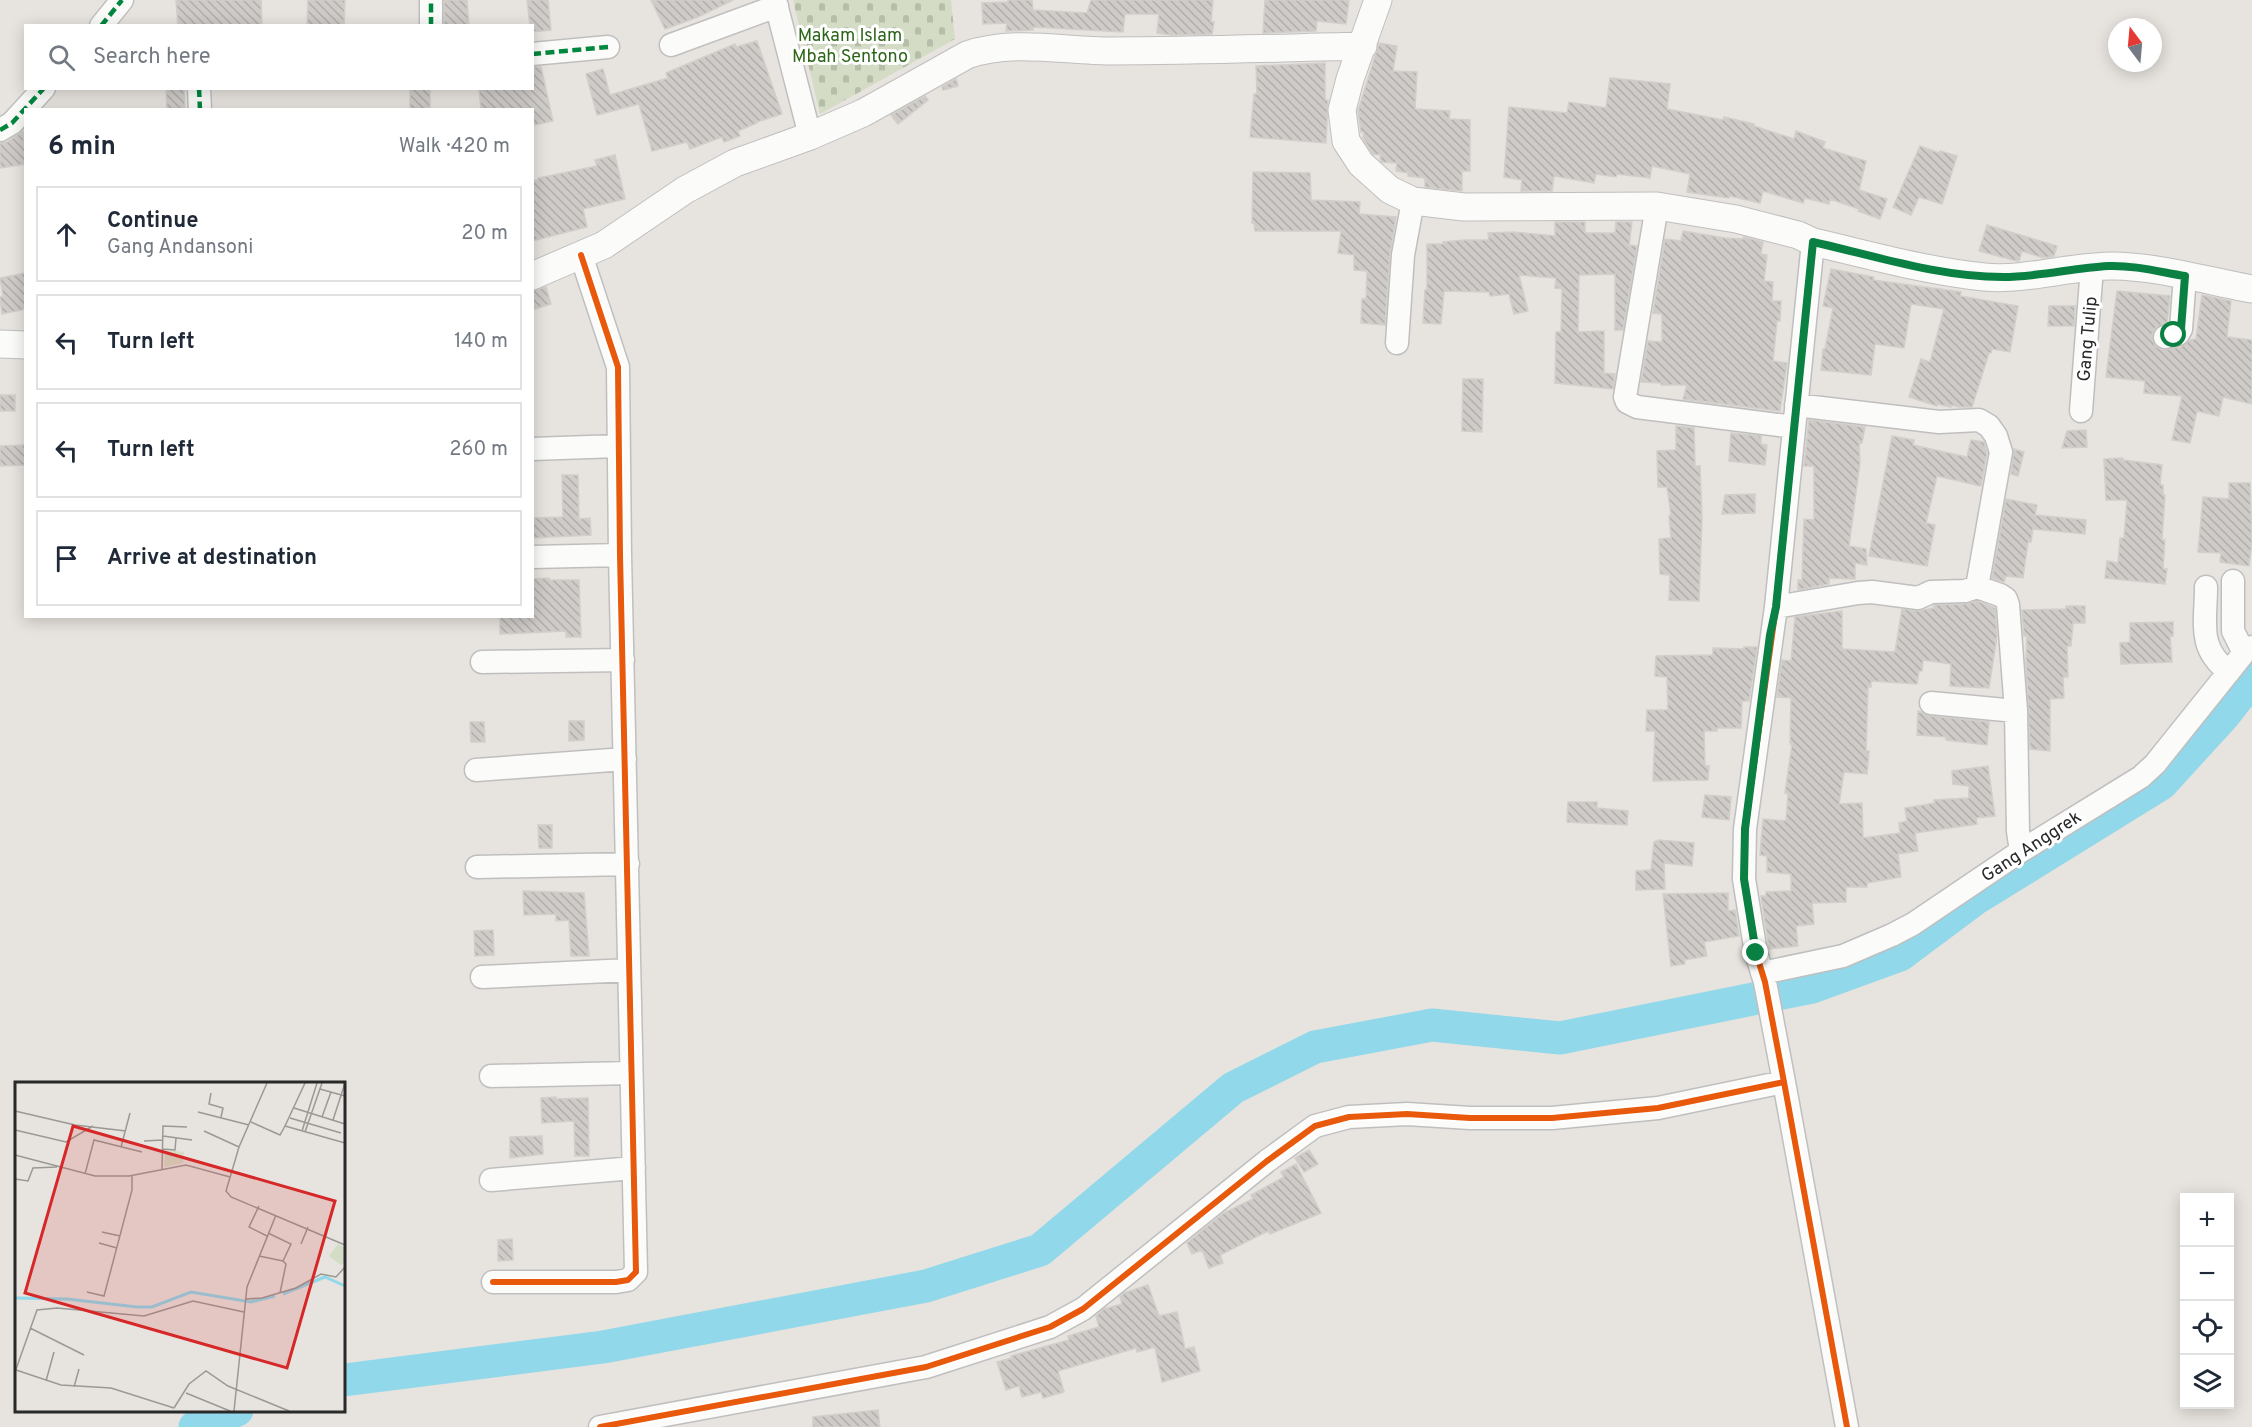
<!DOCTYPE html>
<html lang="en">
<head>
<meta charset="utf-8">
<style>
	body { margin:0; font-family:Overpass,sans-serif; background:#f2f2f3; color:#1f2937 }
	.controls { position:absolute; right:18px; bottom:18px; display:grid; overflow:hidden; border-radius:0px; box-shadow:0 3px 15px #0003 }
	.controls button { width:54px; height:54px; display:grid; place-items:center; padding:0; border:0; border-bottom:2px solid #e0e1e3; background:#fff; color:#1f2937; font:30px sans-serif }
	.compass { position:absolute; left:2108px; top:18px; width:54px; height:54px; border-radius:50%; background:#fff; box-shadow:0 3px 15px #0003; rotate:344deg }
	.stop { position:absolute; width:18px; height:18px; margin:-14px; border:4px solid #0b8043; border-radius:50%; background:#fff }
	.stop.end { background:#0b8043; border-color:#fff; box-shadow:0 2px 6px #0008 }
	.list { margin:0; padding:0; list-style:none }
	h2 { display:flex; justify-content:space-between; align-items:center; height:78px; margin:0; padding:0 24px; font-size:26px }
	h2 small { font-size:20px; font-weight:400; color:#747a83 }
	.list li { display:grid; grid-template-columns:39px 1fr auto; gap:18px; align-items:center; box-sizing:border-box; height:96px; margin:0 12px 12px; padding:0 12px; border:2px solid #e0e1e3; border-radius:0px }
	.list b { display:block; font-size:22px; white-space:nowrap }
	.list p { margin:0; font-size:20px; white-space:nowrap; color:#747a83 }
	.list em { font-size:20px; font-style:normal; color:#747a83 }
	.icon { flex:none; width:33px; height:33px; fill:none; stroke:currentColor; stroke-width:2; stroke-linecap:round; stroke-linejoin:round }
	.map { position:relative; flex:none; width:2252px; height:1427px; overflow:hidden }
	.search { position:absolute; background:#fff; box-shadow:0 3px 15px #0003; left:24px; top:24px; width:510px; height:66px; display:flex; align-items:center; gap:15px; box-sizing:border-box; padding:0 21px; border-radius:0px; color:#747a83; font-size:22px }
	.panel { position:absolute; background:#fff; box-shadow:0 3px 15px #0003; left:24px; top:108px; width:510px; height:510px; border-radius:0px }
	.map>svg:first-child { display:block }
	.cemetery { fill:url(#cemetery-stones) }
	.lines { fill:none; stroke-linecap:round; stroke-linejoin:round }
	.river { stroke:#90d8ea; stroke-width:33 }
	.building { fill:url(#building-back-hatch); stroke:#d2cfca; stroke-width:1.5 }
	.minor-casing { stroke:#c0bfc0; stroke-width:25 }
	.tertiary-casing { stroke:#c0bfc0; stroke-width:29 }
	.minor { stroke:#fbfbfa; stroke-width:22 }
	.tertiary { stroke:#fbfbfa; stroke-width:27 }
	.quiet { stroke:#00873e; stroke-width:4.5; stroke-dasharray:9 4.5; stroke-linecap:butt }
	.cycleway-casing { stroke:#fff; stroke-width:10 }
	.cycleway { stroke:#e8590c; stroke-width:6 }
	.route { stroke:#0b8043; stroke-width:8 }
	.labels { text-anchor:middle; stroke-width:6; stroke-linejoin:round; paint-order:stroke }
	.park-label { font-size:18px; fill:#2d6619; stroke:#fff }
	.street-label { font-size:18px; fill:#292929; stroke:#fff }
	.inset-river { fill:none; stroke:#90d8ea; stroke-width:3 }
	.inset-road { fill:none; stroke:#9b9996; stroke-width:1.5 }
	.view { fill:#d62828; fill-opacity:0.15; stroke:#d62828; stroke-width:3 }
	.inset-edge { fill:none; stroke:#292929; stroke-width:3 }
</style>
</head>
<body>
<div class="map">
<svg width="2252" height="1427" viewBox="0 0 2252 1427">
	<defs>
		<pattern id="cemetery-stones" width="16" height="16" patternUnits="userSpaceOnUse" patternTransform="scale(1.5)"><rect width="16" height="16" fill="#d4dcc5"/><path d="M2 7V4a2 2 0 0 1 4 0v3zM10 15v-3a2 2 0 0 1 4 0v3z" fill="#b6bda9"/></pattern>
		<pattern id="building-back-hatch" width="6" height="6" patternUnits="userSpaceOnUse" patternTransform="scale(1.5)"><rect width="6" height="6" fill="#cecbc8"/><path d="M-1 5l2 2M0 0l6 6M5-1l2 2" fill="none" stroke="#b1aeac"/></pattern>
	</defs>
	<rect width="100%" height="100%" fill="#e7e3de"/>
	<path class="cemetery" d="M793 0H951L955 39 820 114Z"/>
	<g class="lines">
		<path class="river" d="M344 1380 603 1347 926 1286 1040 1250 1233 1088 1315 1047 1432 1025 1560 1038 1812 987 1900 955 1975 899 2161 784 2225 714 2252 679
			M195 1427 237 1410"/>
	</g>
	<path class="building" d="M176 0H261L262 26H178Z
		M308 0H345L344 26H307Z
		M444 0H467L469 26H444Z
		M527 0H548L551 30 532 32V26H530Z
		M651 0H733L698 17 665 29Z
		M1008 0H1032L1033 10 1087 13 1091 0H1213L1211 22H1214L1212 34 1172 35 1157 33 1159 14H1125L1123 32 1033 27V30L1006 31 1007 23 983 24 982 3 1008 2Z
		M1265 0H1349L1346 24 1317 21 1316 31 1263 33Z
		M757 41 782 114 757 122V123L738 131 740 136 724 142 722 137 690 149 687 142 652 151 639 104 597 115 586 74 603 69 610 95 668 78 666 73 735 44 736 47Z
		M1379 43 1397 46 1393 71 1417 72 1415 109 1450 111 1449 119 1470 120V171H1462V191L1425 187V178L1408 176V173L1396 171 1397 163 1382 162 1380 160 1381 155 1373 154 1363 138 1364 132H1361L1358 111Z
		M1325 63V100H1328L1326 143 1250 137 1254 94H1257L1256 66Z
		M532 67H541L553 121 534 125 532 110H481L479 88H532Z
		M1610 78 1670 84 1667 109 1723 120 1724 117 1754 124V126L1794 139 1796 131 1825 142 1823 148 1866 161 1859 190 1887 199 1880 219 1858 211 1859 209 1830 199 1829 204 1805 198 1803 203 1763 191 1760 203 1730 196 1729 198 1687 192 1690 174 1652 166 1650 178 1617 174 1616 177 1596 174 1594 183 1554 176 1552 191H1521L1522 180 1504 177 1509 107 1567 113 1569 102 1606 108Z
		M956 79 958 86 943 90 942 87Z
		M166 88H184L185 110H167Z
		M410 88H430V110H410Z
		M925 96 928 100 898 124 891 115Z
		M23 131 26 164 0 168V143L7 142Z
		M1920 146 1939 153 1940 151 1957 156 1942 204 1919 197 1911 215 1893 207Z
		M615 155 625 199 583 209 587 227 532 241V181L538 180V178L597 166 595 160Z
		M1253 172 1310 173 1311 200 1360 202 1359 214 1396 217 1390 254 1385 325 1361 323 1362 299H1366L1367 271 1354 270V255L1338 253 1341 231H1255L1254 223H1252Z
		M1555 222H1585V233H1615L1616 222H1632L1629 245 1637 246 1623 330H1615V274L1579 275 1578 332 1604 331V373L1615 374 1613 389 1555 383 1556 332H1561L1562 289 1555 288 1556 278 1519 275 1528 311 1514 314 1509 294 1490 296 1489 292 1444 291 1441 324 1423 323 1425 290H1427V244H1443V242L1465 240H1489L1488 233 1514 232 1555 236Z
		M1987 225 2057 246 2054 256 2043 258 2022 251 2019 261H2017L1979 251Z
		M1683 231 1725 238 1743 239 1744 237 1763 242 1761 254 1767 255 1764 281 1773 282 1772 301H1781L1780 321H1777L1773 361 1787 363 1780 411 1683 399 1687 385H1661V383L1641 382 1648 341 1662 342V314L1653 313 1665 239 1681 241Z
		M1831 269 1874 277 1873 280 1961 292 1960 296 2018 306 2010 352 1992 349 1991 353H1989L1972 407H1959L1951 405V407L1937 404V406L1909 397 1921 359 1930 362 1944 309 1911 304 1904 348 1875 344 1871 375 1821 370 1823 349H1825L1833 308 1823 306Z
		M26 273V309L2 314 0 297 3 296 0 278Z
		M546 287 551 304 532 310V291Z
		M2117 291 2170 296 2167 323 2156 327 2152 334 2155 346 2162 350 2181 347 2190 340 2196 339 2202 295 2231 301 2227 337 2252 340V404L2223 397 2219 416 2197 411 2190 443 2172 440 2182 396 2144 393 2145 381 2106 377Z
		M2049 306H2075L2074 326H2048Z
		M1463 379H1483L1482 432 1462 431Z
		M0 395H15V411H0Z
		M1809 420 1865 427 1862 443 1859 442 1860 462 1849 546 1866 549 1867 565 1855 563V579L1829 578V584L1798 590V580H1802L1804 519 1814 520V466H1804Z
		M1676 426 1694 428 1695 466H1700L1702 518 1699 601 1669 600 1670 575 1660 574 1659 539 1671 538 1669 516 1671 515 1667 487H1658L1657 451 1676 450Z
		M2086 430 2087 447 2062 448 2067 431Z
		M1731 433 1761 436V444L1767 445 1765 465 1729 461Z
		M1892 436 1914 440 1913 445 1967 457 1971 440 1984 442 1987 453 1981 486 1937 476 1926 523 1935 525 1927 566 1869 556Z
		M26 445V465L0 466V446Z
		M2014 449 2024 452 2018 476 2011 474Z
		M2123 458V460L2162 465 2160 485H2163V495H2165L2162 540H2165L2163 569H2167L2165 584 2105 578 2107 561 2118 563 2120 538H2124L2127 500H2106L2104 459Z
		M562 475H578L579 519 590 518 591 535 532 538V518L563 517Z
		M2229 483H2250L2252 542 2249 566 2220 562 2221 553 2198 552 2203 497 2229 499Z
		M1755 494V513L1722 514 1725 495Z
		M2006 499 2037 505 2035 515 2086 520 2085 534 2033 529 2031 542H2028L2023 578 2006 576 2004 582 1992 578Z
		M549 578 550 580H579L581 637H566V631L500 634V616H532V579Z
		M1977 601 1995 608 1997 636 1989 688 1950 686 1951 664 1923 660 1922 671H1919L1917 684 1871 681V687H1868L1866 751H1869L1867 774 1844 772 1839 804 1862 803 1863 838 1900 833 1899 823 1907 821 1905 808 1935 803 1934 800 1969 798V786L1953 784 1952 771 1988 766 1995 816 1976 818 1977 824 1915 833 1918 851 1898 854 1901 877 1867 883V887H1846V902L1812 903 1814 924 1796 926 1798 946 1769 949 1761 896H1766V892L1791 891V874L1767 872V856L1760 855 1763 819 1786 821 1788 794 1785 793 1792 744H1790L1791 698 1777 697 1782 660 1791 661 1795 617 1842 611V649L1895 652 1902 609 1917 611 1934 608V605L1965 604Z
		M2066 606H2085V623H2073L2071 646H2067L2068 677H2063L2064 698 2050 699V751L2030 749 2026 660 2027 636H2024L2022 610 2066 609Z
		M2173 622V636H2170L2172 662 2121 664 2120 643 2130 642V623Z
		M1744 647H1757L1749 701H1742L1741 728H1717V731H1704L1705 766H1709L1708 780 1653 781 1655 731H1646L1647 710H1668L1667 677 1655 676 1656 656 1713 655V648L1744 649Z
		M1918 711 1930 716 1989 722 1987 745 1946 740V737L1917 735Z
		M569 721H584V740L569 741Z
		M470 722H484L485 742H471Z
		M1705 795 1731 797 1729 820 1702 817Z
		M1568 802H1597V808L1628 811 1627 825 1567 822Z
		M538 825H552V848H539Z
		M1658 840 1694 843 1692 866 1664 863 1665 889 1636 890V871L1651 870 1654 842Z
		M523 891 584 893 589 956H571L569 920 556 921V914L524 915Z
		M1728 893V911L1735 910 1739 936 1704 942 1707 956 1684 960 1685 964 1671 966 1663 894Z
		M493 930 494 955 475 956 474 931Z
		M556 1097V1099L588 1098 589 1156H575L574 1121 542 1123 541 1098Z
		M542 1136 543 1154 510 1158V1137Z
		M1309 1150 1318 1164 1304 1172 1295 1158Z
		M1296 1164 1321 1213 1270 1234 1268 1231 1220 1255 1223 1263 1209 1268 1202 1250 1192 1254 1187 1243 1224 1213 1253 1199 1251 1195 1284 1177 1281 1172Z
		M512 1239 513 1260 498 1261V1240Z
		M1148 1285 1159 1316 1177 1312 1185 1349 1194 1347 1200 1371 1162 1382 1155 1347 1137 1352 1136 1348 1058 1371 1064 1392 1043 1398 1041 1392 1022 1397 1019 1386 1006 1390 997 1362 1012 1358 1011 1356 1069 1340 1068 1336 1099 1327 1096 1316 1104 1309 1122 1304 1120 1297 1124 1293Z
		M878 1410 880 1427H813V1417Z"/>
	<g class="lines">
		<defs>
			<path id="minor" d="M775 0 810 136
				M101 26 122 0
				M431 26V0
				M671 45 777 6
				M532 54 608 47
				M199 88 200 110
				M0 130 12 123 44 88
				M1657 206 1625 397 1627 402 1637 407 1794 427
				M1813 242 1776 607 1745 829 1744 879 1756 953 1765 982 1784 1082 1847 1427
				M2165 337 2178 334 2181 329 2185 276
				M1397 343 1403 255 1413 201
				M1796 405 1939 422 1979 420 1989 426 1996 436 2001 452 1977 587
				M2081 411 2092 267
				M532 449 618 446
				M532 557 620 555
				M2233 581V631L2244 653
				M2206 587C2206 623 2197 648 2229 672
				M1776 607 1858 593 1872 592 1918 598 1931 592 1965 591 1977 587 2000 595 2006 599 2008 605 2016 711 2018 831 2021 851
				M482 662 623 660
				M1931 703 2016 711
				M476 770 625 759
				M477 867 628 864
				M1762 973 1843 956 1892 935 1913 924 2021 851 2141 777 2155 764 2244 653 2252 647
				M482 977 629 970
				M491 1076 631 1073
				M491 1180 634 1168
				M493 1282H616L628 1280 636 1272 620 555 618 367 581 255
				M600 1427 926 1367 1050 1327 1083 1309 1267 1161 1315 1126 1349 1117 1407 1114 1470 1118H1552L1658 1108 1784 1082"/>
			<path id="tertiary" d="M1378 0 1350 79 1342 110 1346 141 1361 164 1390 190 1413 201 1464 207 1657 206 1736 219 1798 235 1813 242C1870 255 1926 271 1984 277 2027 281 2069 266 2112 266 2156 266 2208 281 2252 289
				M532 276 604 245 685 190 735 163 810 136 863 113 967 55C1012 39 1064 51 1111 51 1195 51 1279 48 1363 46
				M0 344 26 345"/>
		</defs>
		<use href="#minor" class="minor-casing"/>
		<use href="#tertiary" class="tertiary-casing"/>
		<use href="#minor" class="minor"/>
		<use href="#tertiary" class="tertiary"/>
		<path class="quiet" d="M101 26 122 0
			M431 26V0
			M532 54 608 47
			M199 88 200 110
			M0 130 12 123 44 88
			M2165 337 2178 334 2181 329 2185 276"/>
		<defs>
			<path id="cycleway" d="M1813 242 1776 607 1745 829 1744 879 1756 953 1765 982 1784 1082 1847 1427
				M493 1282H616L628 1280 636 1272 620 555 618 367 581 255
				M600 1427 926 1367 1050 1327 1083 1309 1267 1161 1315 1126 1349 1117 1407 1114 1470 1118H1552L1658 1108 1784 1082"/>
		</defs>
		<use href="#cycleway" class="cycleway-casing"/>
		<use href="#cycleway" class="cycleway"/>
	</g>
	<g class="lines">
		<path class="route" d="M1756 953 1744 879 1745 829 1770 635 1776 607 1813 242C1875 256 1939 277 2003 277 2038 277 2073 268 2108 266 2134 265 2160 272 2185 276L2181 329 2174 335"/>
	</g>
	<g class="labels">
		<g class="park-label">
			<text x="850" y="41">Makam Islam<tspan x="850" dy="21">Mbah Sentono</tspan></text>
		</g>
		<g class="street-label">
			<text transform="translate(2087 339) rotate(-85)" y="6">Gang Tulip</text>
			<text transform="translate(2031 846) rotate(-33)" y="6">Gang Anggrek</text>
		</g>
	</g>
	<g transform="translate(15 1082)">
		<rect width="330" height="330" fill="#e7e3de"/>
		<path d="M150 68 169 70 168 81 149 85ZM323 162 330 166V181L326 183 314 174Z" fill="#d4dcc5"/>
		<path class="inset-river" d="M268 212 310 195 330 204M0 216 52 217 122 225H137L176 210 236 220 260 214"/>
		<path class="inset-road" d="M252 1 224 65 211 109 216 115 330 163M290 1 270 44 330 61M305 7 330 14M196 11 194 22 208 26 206 35M279 26 330 42M0 29 60 43 111 49M183 30 234 43M307 35 316 10M275 36 326 51M318 38 330 1M236 40 265 53 270 44M0 48 51 60 78 44M189 49 224 65M287 49 302 1M290 50 307 1M148 54 177 58M129 59 148 58M106 65 115 31M148 67 160 68 161 56M0 73 80 94H114L171 83 215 95M147 87 148 44 172 45M70 92 79 58 127 70M0 97 13 99 18 86 42 85M244 124 234 145 252 154M87 150 105 154M253 151 276 162 268 179 271 182 265 211M84 161 102 166M286 162 293 145M244 174 268 179M72 210 89 214 117 108V93M231 217 247 216 281 206 306 192 321 195 330 185M15 246 69 273M1 288 46 303 96 306 159 326M0 290 22 228 42 226 129 234 178 219 229 230M31 299 39 270M59 305 64 287M171 311 215 329M159 326 174 302 191 289 213 304 274 329M219 329 232 205 261 133"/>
		<path class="view" d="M58 44 320 119 272 286 10 211Z"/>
		<rect width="330" height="330" class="inset-edge"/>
	</g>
</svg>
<div class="controls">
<button>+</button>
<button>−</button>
<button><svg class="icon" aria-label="locate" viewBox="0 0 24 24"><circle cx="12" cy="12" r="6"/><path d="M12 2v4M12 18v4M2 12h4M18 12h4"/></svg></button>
<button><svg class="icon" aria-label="layers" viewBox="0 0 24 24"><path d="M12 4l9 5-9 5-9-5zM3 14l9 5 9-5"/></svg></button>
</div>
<svg class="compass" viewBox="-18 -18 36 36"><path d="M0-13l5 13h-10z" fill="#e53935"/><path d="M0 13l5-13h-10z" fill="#747a83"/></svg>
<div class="stop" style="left:2174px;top:335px"></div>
<div class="stop end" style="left:1756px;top:953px"></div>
<div class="search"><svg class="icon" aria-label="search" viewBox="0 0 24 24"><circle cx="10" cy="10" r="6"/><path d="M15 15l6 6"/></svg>Search here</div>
<section class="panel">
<h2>6 min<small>Walk · 420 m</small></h2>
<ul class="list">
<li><svg class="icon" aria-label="ahead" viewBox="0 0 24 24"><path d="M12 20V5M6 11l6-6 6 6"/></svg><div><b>Continue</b><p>Gang Andansoni</p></div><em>20 m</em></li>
<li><svg class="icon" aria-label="left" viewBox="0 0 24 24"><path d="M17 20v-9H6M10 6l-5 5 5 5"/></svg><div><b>Turn left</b></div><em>140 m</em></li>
<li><svg class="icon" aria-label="left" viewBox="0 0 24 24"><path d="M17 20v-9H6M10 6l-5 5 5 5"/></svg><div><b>Turn left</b></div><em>260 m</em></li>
<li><svg class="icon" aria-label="arrive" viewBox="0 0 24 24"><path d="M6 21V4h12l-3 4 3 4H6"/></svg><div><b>Arrive at destination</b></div></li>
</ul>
</section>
</div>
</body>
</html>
